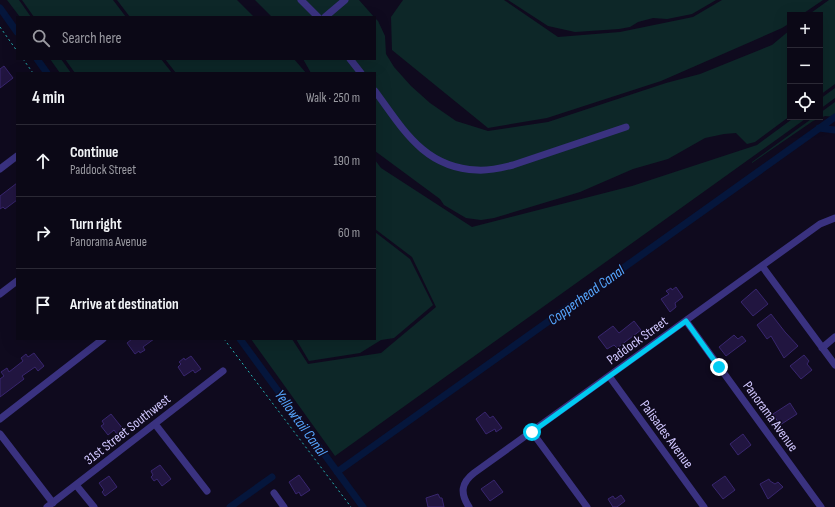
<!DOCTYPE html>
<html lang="en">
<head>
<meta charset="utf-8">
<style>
	body { margin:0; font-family:"Sofia Sans Condensed",sans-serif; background:#14111f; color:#f1f3f6 }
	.controls { position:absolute; right:12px; top:12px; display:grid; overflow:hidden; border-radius:0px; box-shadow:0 4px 16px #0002 }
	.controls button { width:36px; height:36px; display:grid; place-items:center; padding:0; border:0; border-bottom:1px solid #2b2935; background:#0b0816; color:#f1f3f6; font:20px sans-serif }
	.stop { position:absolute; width:12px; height:12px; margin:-9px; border:3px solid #00cbf2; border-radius:50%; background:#fff }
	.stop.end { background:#00cbf2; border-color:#fff; box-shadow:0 1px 4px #0008 }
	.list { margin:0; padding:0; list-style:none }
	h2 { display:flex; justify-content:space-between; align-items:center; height:52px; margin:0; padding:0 16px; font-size:17px }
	h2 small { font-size:13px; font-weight:400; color:#9a9aa1 }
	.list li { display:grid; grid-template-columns:26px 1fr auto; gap:12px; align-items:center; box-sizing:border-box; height:72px; padding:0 16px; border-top:1px solid #2b2935 }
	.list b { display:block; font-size:15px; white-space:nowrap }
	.list p { margin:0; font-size:13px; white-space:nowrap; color:#9a9aa1 }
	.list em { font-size:13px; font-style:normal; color:#9a9aa1 }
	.icon { flex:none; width:22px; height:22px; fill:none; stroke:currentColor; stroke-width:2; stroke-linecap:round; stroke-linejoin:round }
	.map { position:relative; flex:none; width:835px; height:507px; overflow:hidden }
	.search { position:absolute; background:#0b0816; box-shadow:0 4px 16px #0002; left:16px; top:16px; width:360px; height:44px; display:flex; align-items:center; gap:10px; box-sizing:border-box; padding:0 14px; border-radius:0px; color:#9a9aa1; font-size:15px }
	.panel { position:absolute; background:#0b0816; box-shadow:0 4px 16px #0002; left:16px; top:72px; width:360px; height:268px; border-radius:0px }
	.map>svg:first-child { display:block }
	.green { fill:#0d2728 }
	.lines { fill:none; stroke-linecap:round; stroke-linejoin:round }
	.canal { stroke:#05163c; stroke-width:7 }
	.building { fill:#211540; stroke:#38266e }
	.path { stroke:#25b5b5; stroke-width:1; stroke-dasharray:2 3; stroke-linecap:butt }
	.street { stroke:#3a3280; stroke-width:7 }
	.route { stroke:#00cbf2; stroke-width:5 }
	.labels { text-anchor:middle; stroke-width:3; stroke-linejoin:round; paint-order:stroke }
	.street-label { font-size:14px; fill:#d1c7ff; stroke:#0f0a1e }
	.water-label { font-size:15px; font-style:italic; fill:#55a6ff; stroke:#0f0a1e }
</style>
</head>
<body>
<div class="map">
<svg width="835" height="507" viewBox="0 0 835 507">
	<rect width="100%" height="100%" fill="#0f0a1e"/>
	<path class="green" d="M7 0H19L31 17H20Z
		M22 0H113L126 17H34Z
		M117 0H237L254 17H130Z
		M255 0H359L374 17H272Z
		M403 0H504L558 37 620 32 693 17 722 0H823L801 15H790V23L782 28 661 81 547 118 488 128 392 50 391 17Z
		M508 0H716L692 14 667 19 653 18 638 22 630 27 619 29 575 32 548 26Z
		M829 0H835V84L820 95V15H808Z
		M375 18 378 21 385 36 386 54 394 67 411 86 430 103 456 121 488 131 548 122 666 83 700 74 772 45 790 30V116L755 142 747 144 736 133 724 134 705 138 668 159 633 169 580 192 494 218 481 220 466 218 444 205 440 199 375 151V73H311L303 59H375Z
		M50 59H61L71 73H60Z
		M65 59H161L172 73H75Z
		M165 59H294L306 73H176Z
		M835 88V98L820 109V99Z
		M835 102V117L825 116 813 121 752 163V162L814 117H820V113Z
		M795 117H808L335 456 251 339H292L308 364 381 353 436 307 412 257 375 229V160L381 168 472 227 632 186 757 145Z
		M375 232 410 259 433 305 394 338 381 340 360 353 309 361 296 339H375Z"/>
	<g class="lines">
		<path class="canal" d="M0 8 17 32
			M37 59 47 73
			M819 128 835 130
			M240 339 363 507
			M337 472 835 117
			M230 507 272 477"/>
	</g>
	<path class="building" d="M4 66 13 78 0 88V69Z
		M17 183V200L5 209 3 207 0 209V196Z
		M676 287 683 297 675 303 676 307 670 312 661 299 669 294 666 291 671 288 672 290Z
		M756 289 768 304 753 316 741 302Z
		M771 314 785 332 798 346 784 358 771 336 767 339 757 325Z
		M634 321 641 330 617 348 614 345 607 349 598 337 613 326 619 333Z
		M734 335 738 339 742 336 746 341 726 356 719 347Z
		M132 339H154L143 347 145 350 140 353 139 351 135 354 127 343Z
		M34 353 44 366 38 371 35 367 22 376 24 379 0 397V379L4 376 1 372 7 368 9 372 23 361 21 358 26 354 28 357Z
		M804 355 809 361 807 364 812 370 801 379 790 366Z
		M191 356 201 369 195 373 193 370 184 376 178 367 181 364 179 362 184 358 185 360Z
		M790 403 797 414 780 425 773 414Z
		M485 412 490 418 493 416 502 428 496 432 495 429 486 434 476 419Z
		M111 414 123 429 117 434 114 430 108 435 101 426 104 424 102 421Z
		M743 434 751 445 738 455 730 444Z
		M160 465 171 479 162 486 157 479 154 481 151 477 153 475 151 471Z
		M299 475 310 490 301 496 299 492 296 494 289 482Z
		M109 476 117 487 105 496 102 492 104 490 99 483Z
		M725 476 735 490 723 499 712 485Z
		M769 479 770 481 775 484 778 482 783 487 768 499 760 484Z
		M494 480 503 492 490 501 481 489Z
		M438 494 440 498H442L444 507H428L426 498Z
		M621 495 625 501 617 507H613L608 499 613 496 615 499Z"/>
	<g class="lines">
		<path class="path" d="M0 27 17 51
			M23 59 33 73
			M224 339 351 507"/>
		<path class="street" d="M301 0 318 17
			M325 17 345 0
			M350 59 361 73
			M375 91C403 129 424 168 477 170 489 171 501 168 513 165L626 127
			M0 169 17 156
			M762 266 835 365
			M0 294 17 281
			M686 321 821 507
			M822 348 835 337
			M609 376 704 507
			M0 419 103 339
			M155 424 207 491
			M532 432 587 507
			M0 434 53 503
			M76 485 94 507
			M274 493 284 507
			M47 507 223 371
			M469 507C460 493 461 483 474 473L820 224 835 218"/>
	</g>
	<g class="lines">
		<path class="route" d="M532 432 686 321 719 367"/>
	</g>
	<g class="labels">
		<g class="street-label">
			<text transform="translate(637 340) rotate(-36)" y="5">Paddock Street</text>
			<text transform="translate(771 416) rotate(54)" y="5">Panorama Avenue</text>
			<text transform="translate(127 429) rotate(-38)" y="5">31st Street Southwest</text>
			<text transform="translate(667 434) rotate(54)" y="5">Palisades Avenue</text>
		</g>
		<g class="water-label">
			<text transform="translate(586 295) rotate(-36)" y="5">Copperhead Canal</text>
			<text transform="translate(301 423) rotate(54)" y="5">Yellowtail Canal</text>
		</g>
	</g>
</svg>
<div class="controls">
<button>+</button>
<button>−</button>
<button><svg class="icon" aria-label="locate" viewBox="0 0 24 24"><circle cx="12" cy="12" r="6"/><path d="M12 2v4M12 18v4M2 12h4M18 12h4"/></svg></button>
</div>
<div class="stop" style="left:532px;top:432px"></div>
<div class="stop end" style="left:719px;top:367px"></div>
<div class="search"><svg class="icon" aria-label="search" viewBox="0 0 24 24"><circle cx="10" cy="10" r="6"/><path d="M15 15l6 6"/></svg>Search here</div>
<section class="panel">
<h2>4 min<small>Walk · 250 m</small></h2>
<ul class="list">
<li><svg class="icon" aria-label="ahead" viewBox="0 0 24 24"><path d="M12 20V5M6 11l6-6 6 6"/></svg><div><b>Continue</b><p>Paddock Street</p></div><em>190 m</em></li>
<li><svg class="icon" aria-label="right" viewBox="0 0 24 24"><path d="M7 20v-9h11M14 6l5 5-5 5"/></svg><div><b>Turn right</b><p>Panorama Avenue</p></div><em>60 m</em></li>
<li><svg class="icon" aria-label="arrive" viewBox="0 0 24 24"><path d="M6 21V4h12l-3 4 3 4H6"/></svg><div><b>Arrive at destination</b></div></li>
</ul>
</section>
</div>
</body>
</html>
